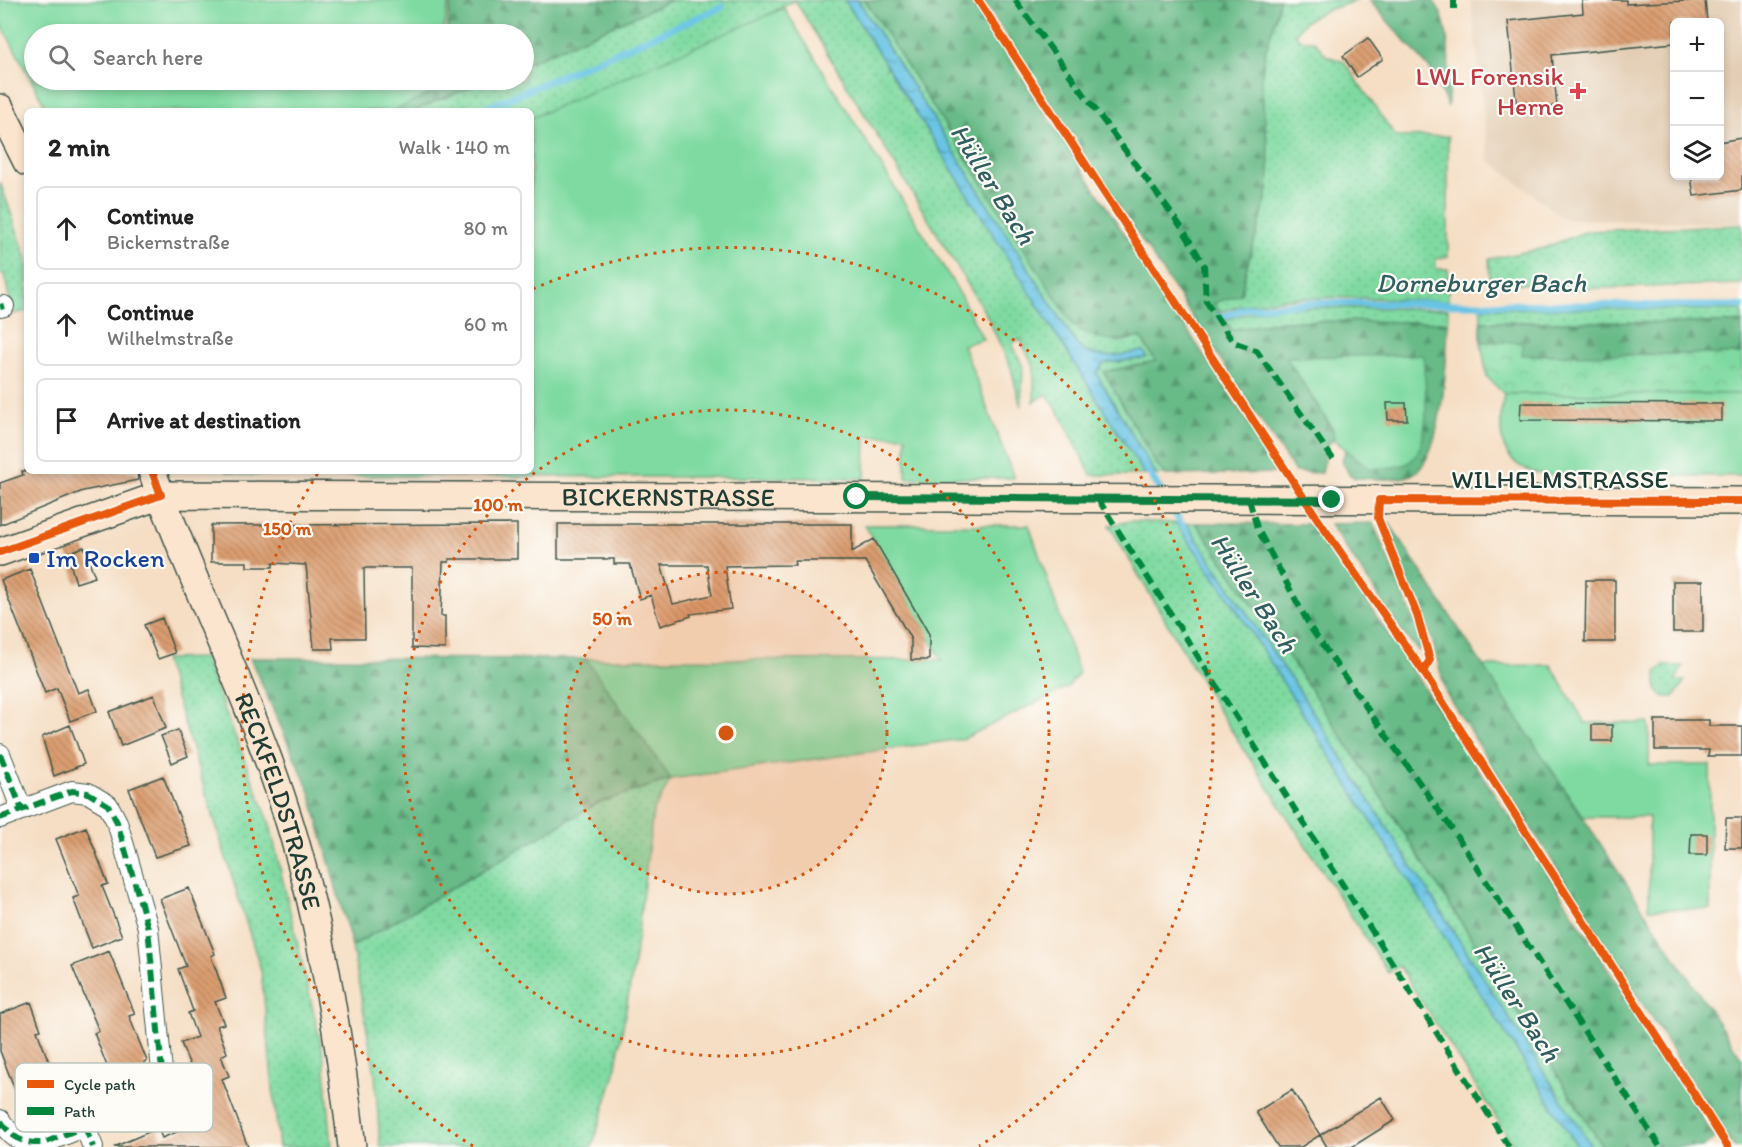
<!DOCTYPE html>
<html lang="en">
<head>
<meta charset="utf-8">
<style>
	body { margin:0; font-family:Itim,sans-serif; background:#f6f6f6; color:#222 }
	.controls { position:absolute; right:18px; top:18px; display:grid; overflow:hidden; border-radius:9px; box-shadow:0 3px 9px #0003 }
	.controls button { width:54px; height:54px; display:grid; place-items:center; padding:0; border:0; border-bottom:2px solid #e0e0e0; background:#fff; color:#222; font:30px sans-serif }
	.stop { position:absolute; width:18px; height:18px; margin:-14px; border:4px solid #0b8043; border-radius:50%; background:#fff }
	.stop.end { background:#0b8043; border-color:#fff; box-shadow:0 2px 6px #0008 }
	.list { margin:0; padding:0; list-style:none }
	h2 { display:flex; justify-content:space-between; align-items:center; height:78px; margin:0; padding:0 24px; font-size:26px }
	h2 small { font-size:20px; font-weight:400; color:#767676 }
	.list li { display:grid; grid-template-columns:39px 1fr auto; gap:18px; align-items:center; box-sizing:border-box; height:84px; margin:0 12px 12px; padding:0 12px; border:2px solid #e0e0e0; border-radius:9px }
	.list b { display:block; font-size:22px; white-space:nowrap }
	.list p { margin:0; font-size:20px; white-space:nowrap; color:#767676 }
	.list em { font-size:20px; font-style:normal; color:#767676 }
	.icon { flex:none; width:33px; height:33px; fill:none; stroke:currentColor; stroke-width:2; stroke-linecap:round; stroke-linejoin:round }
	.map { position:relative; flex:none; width:1742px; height:1147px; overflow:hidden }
	.search { position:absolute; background:#fff; box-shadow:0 3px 9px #0003; left:24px; top:24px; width:510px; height:66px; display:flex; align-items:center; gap:15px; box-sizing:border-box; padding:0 21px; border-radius:33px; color:#767676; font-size:22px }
	.panel { position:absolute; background:#fff; box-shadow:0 3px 9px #0003; left:24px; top:108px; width:510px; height:366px; border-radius:9px }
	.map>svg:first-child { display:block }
	.built { fill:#e3cdb4; fill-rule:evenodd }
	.grass { fill:url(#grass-dots); stroke:#4f8c6a; stroke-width:1.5 }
	.forest { fill:url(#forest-firs); stroke:#437c5e; stroke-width:1.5 }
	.park { fill:url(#park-crowns); stroke:#4f8c6a; stroke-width:1.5 }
	.garden { fill:#7fdaa1; stroke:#4f8c6a; stroke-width:1.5 }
	.water { fill:url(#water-ripples); stroke:#43808c; stroke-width:1.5 }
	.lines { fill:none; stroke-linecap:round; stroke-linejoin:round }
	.stream { stroke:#67c4e5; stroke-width:7 }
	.building { fill:url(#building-back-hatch); fill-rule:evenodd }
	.street-casing { stroke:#3f554a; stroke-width:22 }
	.secondary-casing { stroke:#3f554a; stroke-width:30 }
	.street { stroke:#fff; stroke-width:20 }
	.secondary { stroke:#fce5cf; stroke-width:27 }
	.quiet { stroke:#00873e; stroke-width:6; stroke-dasharray:12 6; stroke-linecap:butt }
	.cycleway-casing { stroke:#fdfcf7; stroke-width:11 }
	.cycleway { stroke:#e8590c; stroke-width:8 }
	.route { stroke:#0b8043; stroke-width:8 }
	.ring { fill:none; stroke:#d45610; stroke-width:3; stroke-dasharray:3 6 }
	.health-dot { fill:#e0444e; stroke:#fdfcf7; stroke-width:2 }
	.transit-dot { fill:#1a4fb4; stroke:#fdfcf7; stroke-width:2 }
	.labels { text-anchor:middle; stroke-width:4.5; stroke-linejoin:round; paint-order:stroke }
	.health-label { font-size:26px; fill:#be3a42; stroke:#fdfcf7; text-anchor:end }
	.street-label { font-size:26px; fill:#1f3d34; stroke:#fdfcf7 }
	.transit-label { font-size:26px; fill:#164399; stroke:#fdfcf7; text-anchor:start }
	.water-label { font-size:27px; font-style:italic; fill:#315f60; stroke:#fdfcf7 }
	.key { fill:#fdfcf7; stroke:#bac3bc; stroke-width:1.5 }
	.key-label { font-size:16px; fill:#1f3d34 }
	.centre { fill:#d45610; stroke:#fdfcf7; stroke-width:3 }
	.ring-label { font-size:18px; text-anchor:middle; font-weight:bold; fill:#d45610; stroke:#fdfcf7; stroke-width:4.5; stroke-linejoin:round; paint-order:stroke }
</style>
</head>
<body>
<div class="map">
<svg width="1742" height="1147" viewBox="0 0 1742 1147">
	<defs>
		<pattern id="grass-dots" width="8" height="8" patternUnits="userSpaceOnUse" patternTransform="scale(1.5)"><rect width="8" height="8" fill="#7fdaa1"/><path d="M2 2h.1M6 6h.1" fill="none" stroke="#6dbc8b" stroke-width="1.8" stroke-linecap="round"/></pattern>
		<pattern id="forest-firs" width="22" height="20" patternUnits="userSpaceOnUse" patternTransform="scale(1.5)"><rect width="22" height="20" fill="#67ba87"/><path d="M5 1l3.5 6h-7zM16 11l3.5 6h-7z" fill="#54986f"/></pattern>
		<pattern id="park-crowns" width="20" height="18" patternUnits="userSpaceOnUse" patternTransform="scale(1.5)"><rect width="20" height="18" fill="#7fdaa1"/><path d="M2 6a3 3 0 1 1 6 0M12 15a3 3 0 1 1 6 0" fill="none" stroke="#6dbc8b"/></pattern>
		<pattern id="water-ripples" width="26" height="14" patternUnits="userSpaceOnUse" patternTransform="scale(1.5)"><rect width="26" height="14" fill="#67c4e5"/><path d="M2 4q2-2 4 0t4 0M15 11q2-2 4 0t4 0" fill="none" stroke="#54a0ba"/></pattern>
		<pattern id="building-back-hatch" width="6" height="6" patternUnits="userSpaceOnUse" patternTransform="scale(1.5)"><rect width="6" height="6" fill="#db9d70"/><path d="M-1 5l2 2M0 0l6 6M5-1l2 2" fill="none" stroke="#b1815d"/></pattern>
	</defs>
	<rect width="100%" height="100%" fill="#fdfcf7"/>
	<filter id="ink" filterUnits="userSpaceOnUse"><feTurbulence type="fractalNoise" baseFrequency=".0167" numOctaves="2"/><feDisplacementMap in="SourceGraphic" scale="12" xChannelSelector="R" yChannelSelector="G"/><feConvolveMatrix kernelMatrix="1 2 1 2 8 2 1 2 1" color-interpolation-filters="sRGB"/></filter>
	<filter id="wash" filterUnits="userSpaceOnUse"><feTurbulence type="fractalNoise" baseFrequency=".008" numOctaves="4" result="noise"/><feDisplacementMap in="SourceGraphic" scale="24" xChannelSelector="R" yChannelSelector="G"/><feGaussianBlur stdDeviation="1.35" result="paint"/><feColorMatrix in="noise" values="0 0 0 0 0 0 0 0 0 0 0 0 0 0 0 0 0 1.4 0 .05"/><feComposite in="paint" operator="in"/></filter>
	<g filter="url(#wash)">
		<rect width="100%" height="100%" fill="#f5dec4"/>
		<path class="built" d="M1471 0H1742V223L1564 219 1489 160ZM1674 22H1720V176H1674Z"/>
		<path class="grass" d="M672 0H845L1145 475H1091L1062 417 1047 394 1034 402V367L1020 339 1012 343 1023 367 1021 407 1011 368 987 316 795 0 746 27 531 118V111H413L487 80H524V64Z
			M858 0H865L1073 325 1119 342 1140 337 1156 361 1104 372 1156 464 1166 475H1156L1096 373 1104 363 1145 358 1143 351C1121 355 1095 362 1077 345Z
			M1279 0H1357C1338 8 1304 13 1296 34L1300 40 1314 41 1327 56 1344 62 1396 137 1448 136V257L1436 258V269H1448V301C1379 300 1284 289 1220 312L1213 303 1241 294C1246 257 1263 224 1268 187 1273 144 1256 100 1264 58 1268 38 1277 20 1279 0Z
			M0 182 27 259V311L13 314 4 274H0Z
			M1742 225V284L1574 289 1490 280 1489 259 1544 248 1587 231Z
			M1283 307 1448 309V322L1281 321 1232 330 1225 320 1251 312Z
			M1481 308 1742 310V323L1481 322Z
			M1131 521 1176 523 1230 599 1578 1147H1515L1399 966 1388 973 1219 711 1109 525Z
			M1186 523H1196C1340 725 1470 937 1603 1147H1592L1300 692Z
			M204 658 269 821 324 1057 332 1147H279L261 970 164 659Z
			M1664 666H1683L1675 681H1685L1674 697H1664L1656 690V672Z
			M671 779 653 812 634 964 614 1077 592 1147H380L375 1074 352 946 598 803Z"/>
		<path class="forest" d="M451 0H672L524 64V34H446Z
			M865 0H971L1281 473 1166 475 1156 464 1104 372 1156 361 1140 337C1116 343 1093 341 1073 325Z
			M983 0H1279C1277 20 1268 38 1264 58 1256 100 1273 144 1268 187 1263 224 1246 257 1241 294L1214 303 1223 321 1232 330 1281 321 1448 322C1447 354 1444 461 1411 475 1395 482 1372 478 1355 478L1349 474 1342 461 1346 447 1371 469 1418 450C1429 419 1425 387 1423 355L1286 357 1335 433 1334 440 1327 444 1322 473 1295 472Z
			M1369 0H1432C1454 21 1448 78 1448 107L1431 70Z
			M405 80H487L413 111H365Z
			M1481 322 1742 323V354L1521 355 1522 342H1481Z
			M1196 523 1315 524 1551 879 1715 1138 1704 1147H1603C1470 937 1340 725 1196 523Z
			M1373 523 1422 640 1419 651 1403 633 1330 524Z
			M1389 523 1742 1059V1147H1734L1724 1132 1446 693 1432 639 1384 524Z
			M250 658 586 659 671 779 598 803 352 946 310 792Z"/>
		<path class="park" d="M1481 342H1522V355L1742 354V394H1504L1487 377Z"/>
		<path class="garden" d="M0 0H449L443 34H34V80H436L434 92 392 111H48L0 22Z
			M784 8 956 287 983 339 963 345 1014 478H906V436H866L865 478 242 475 224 471H531V118Z
			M1423 355C1425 382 1434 445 1408 463 1398 469 1382 467 1371 469L1334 440 1333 429 1286 357Z
			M1504 394H1742V476L1547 475C1499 468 1496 436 1504 394Z
			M865 525H1029L1079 673 1068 687 963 739 671 779 586 659 942 660Z
			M1551 665 1585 723H1649V765H1710V909H1649V817H1583L1483 666Z"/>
		<path class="water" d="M845 0H858L1077 345C1095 363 1121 355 1143 351L1146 354V358L1104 363 1096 373 1156 475H1145Z
			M1176 523H1186L1300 692 1592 1147H1578L1230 599Z"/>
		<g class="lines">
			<path class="stream" d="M479 111 722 7
				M1221 317 1247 308 1308 303 1742 306
				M1147 469 1162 493
				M1169 505 1186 530"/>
		</g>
		<g id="blocks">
			<path class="building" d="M1582 0H1626V4L1705 0 1707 22H1674V43L1552 55 1557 106 1517 110 1508 21 1583 13Z
				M1368 38 1383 59 1357 77 1343 56Z
				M1742 138V190L1694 196 1691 176H1719V142Z
				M1387 403H1406L1407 420H1388Z
				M1521 403 1722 404V421L1520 420Z
				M22 471H137L138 480 83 491 0 525V483L23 475Z
				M517 524V559H449V562H443L441 616H445V649L412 648V568H364L365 638H332L333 649H314L306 565 273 563V567H247V562H211V525Z
				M558 524H852V552L874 539 929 634V660H911V639L865 561H794L795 565 725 566 731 609 690 614 691 616 660 626 651 595 640 599 630 564H614V559H558ZM661 565H707L712 595 673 604Z
				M84 547 95 577 76 583 67 553Z
				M30 569 78 693 89 689 97 711 70 721 57 688 45 693 1 580Z
				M1586 580H1615V642H1585Z
				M1673 581H1703V632H1673Z
				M162 618 175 653 158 659 144 625Z
				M154 695 166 728 121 746 109 712Z
				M1655 720H1709V726H1742V756H1708L1709 750H1655Z
				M70 725 84 764 54 776 42 737Z
				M1592 725H1612V741H1592Z
				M178 730 188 756 172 763 161 736Z
				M163 776 191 846 155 857 129 789Z
				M1726 818H1742V848H1725Z
				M86 827 108 884 102 886 122 936 92 948 73 898 79 896 56 839Z
				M1691 834H1707V855H1690Z
				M189 888 215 954 211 956 226 998 215 1002 224 1024 217 1026 227 1053 221 1056 229 1076 222 1079 248 1147H114L158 1128 162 1138 211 1118 181 1043 197 1037 188 1013 193 1011 178 969 186 966 160 899Z
				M109 951 135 1014 129 1016 147 1061 144 1062 149 1076 110 1092 101 1068 107 1066 94 1033 99 1031 72 966Z
				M31 1002 41 1030 37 1031 57 1083 19 1100 0 1051V1014Z
				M1292 1090 1320 1135 1301 1147H1278L1256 1112Z
				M1381 1097 1395 1120 1352 1147H1327L1320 1135Z"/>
		</g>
	</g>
	<g filter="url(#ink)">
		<use href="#blocks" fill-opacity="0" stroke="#3f554a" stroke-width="1.5"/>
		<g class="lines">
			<defs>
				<path id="street" d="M0 307 4 306
					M0 754 22 810
					M0 818 72 791 88 793 108 805 117 822 148 928 162 1071 159 1089 150 1100 44 1143C22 1144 12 1138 0 1120
					M85 1127 93 1147"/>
				<g id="secondary">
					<path d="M0 108 27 162"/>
					<path id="s1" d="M152 471C191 581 244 685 281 796 319 909 338 1029 352 1147"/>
					<path id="s2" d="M0 552 161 495 1742 501"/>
				</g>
			</defs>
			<use href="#street" class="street-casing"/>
			<use href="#secondary" class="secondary-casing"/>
			<use href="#street" class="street"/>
			<use href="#secondary" class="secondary"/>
			<path class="quiet" d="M1015 0 1182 228 1204 265 1206 301 1233 342 1256 350 1333 459
				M1454 9V0
				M0 307 4 306
				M1098 499 1509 1147
				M1249 499 1257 528 1312 630 1454 832 1660 1147
				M0 754 22 810
				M0 818 72 791 88 793 108 805 117 822 148 928 162 1071 159 1089 150 1100 44 1143C22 1144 12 1138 0 1120
				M85 1127 93 1147"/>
			<defs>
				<path id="cycleway" d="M978 0 1321 524 1423 671 1728 1147
					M0 552 161 495 152 471
					M1423 671 1430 660 1417 615 1378 518 1379 500 1742 501"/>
			</defs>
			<use href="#cycleway" class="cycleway-casing"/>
			<use href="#cycleway" class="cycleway"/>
		</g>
	</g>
	<g class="lines" filter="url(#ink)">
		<path class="route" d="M857 497 1332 500"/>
	</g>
	<circle cx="726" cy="733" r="161" fill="#d45610" fill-opacity=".12"/>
	<g class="ring">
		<circle cx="726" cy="733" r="161"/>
		<circle cx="726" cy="733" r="323"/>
		<path d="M473 1146A484 484 0 0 1 318 473M533 289A484 484 0 0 1 979 1146"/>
	</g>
	<path class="health-dot" d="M1575 82h6v6h6v6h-6v6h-6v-6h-6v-6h6z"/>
	<rect class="transit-dot" x="28" y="552" width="12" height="12" rx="3"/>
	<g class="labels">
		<g class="health-label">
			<text x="1564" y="85">LWL Forensik<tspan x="1564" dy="30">Herne</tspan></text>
		</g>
		<g class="street-label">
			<text x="1560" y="488">WILHELMSTRASSE</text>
			<text dy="9" stroke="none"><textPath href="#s2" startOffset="678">BICKERNSTRASSE</textPath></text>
			<text dy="9" stroke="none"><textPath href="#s1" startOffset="354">RECKFELDSTRASSE</textPath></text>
		</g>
		<g class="transit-label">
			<text x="46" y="567">Im Rocken</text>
		</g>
		<g class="water-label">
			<text transform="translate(993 184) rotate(58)" y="9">Hüller Bach</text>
			<text x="1481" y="292">Dorneburger Bach</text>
			<text transform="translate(1254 593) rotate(57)" y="9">Hüller Bach</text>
			<text transform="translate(1517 1002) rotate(57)" y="9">Hüller Bach</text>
		</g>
	</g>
	<rect x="15" y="1063" width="198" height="69" rx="9" class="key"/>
	<rect x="27" y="1080" width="27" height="8" fill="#e8590c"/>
	<rect x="27" y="1107" width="27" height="8" fill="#00873e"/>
	<g class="key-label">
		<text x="64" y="1090">Cycle path</text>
		<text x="64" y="1117">Path</text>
	</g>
	<circle cx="726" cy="733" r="9" class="centre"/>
	<g class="ring-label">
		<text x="498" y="511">100 m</text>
		<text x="287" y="535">150 m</text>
		<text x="612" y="625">50 m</text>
	</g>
</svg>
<div class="controls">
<button>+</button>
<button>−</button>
<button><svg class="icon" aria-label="layers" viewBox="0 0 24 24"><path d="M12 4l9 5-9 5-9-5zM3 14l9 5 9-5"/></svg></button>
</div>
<div class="stop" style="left:857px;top:497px"></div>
<div class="stop end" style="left:1332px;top:500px"></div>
<div class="search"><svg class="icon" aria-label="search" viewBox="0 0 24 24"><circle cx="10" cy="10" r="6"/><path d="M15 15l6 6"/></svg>Search here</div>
<section class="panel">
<h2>2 min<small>Walk · 140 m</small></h2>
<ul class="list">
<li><svg class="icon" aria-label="ahead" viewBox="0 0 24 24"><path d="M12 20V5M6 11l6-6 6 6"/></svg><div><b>Continue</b><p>Bickernstraße</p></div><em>80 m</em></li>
<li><svg class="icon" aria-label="ahead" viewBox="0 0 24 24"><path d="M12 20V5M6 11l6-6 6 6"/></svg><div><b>Continue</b><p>Wilhelmstraße</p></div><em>60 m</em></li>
<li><svg class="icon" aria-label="arrive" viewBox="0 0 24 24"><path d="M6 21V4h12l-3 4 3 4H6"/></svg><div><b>Arrive at destination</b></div></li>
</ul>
</section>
</div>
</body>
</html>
